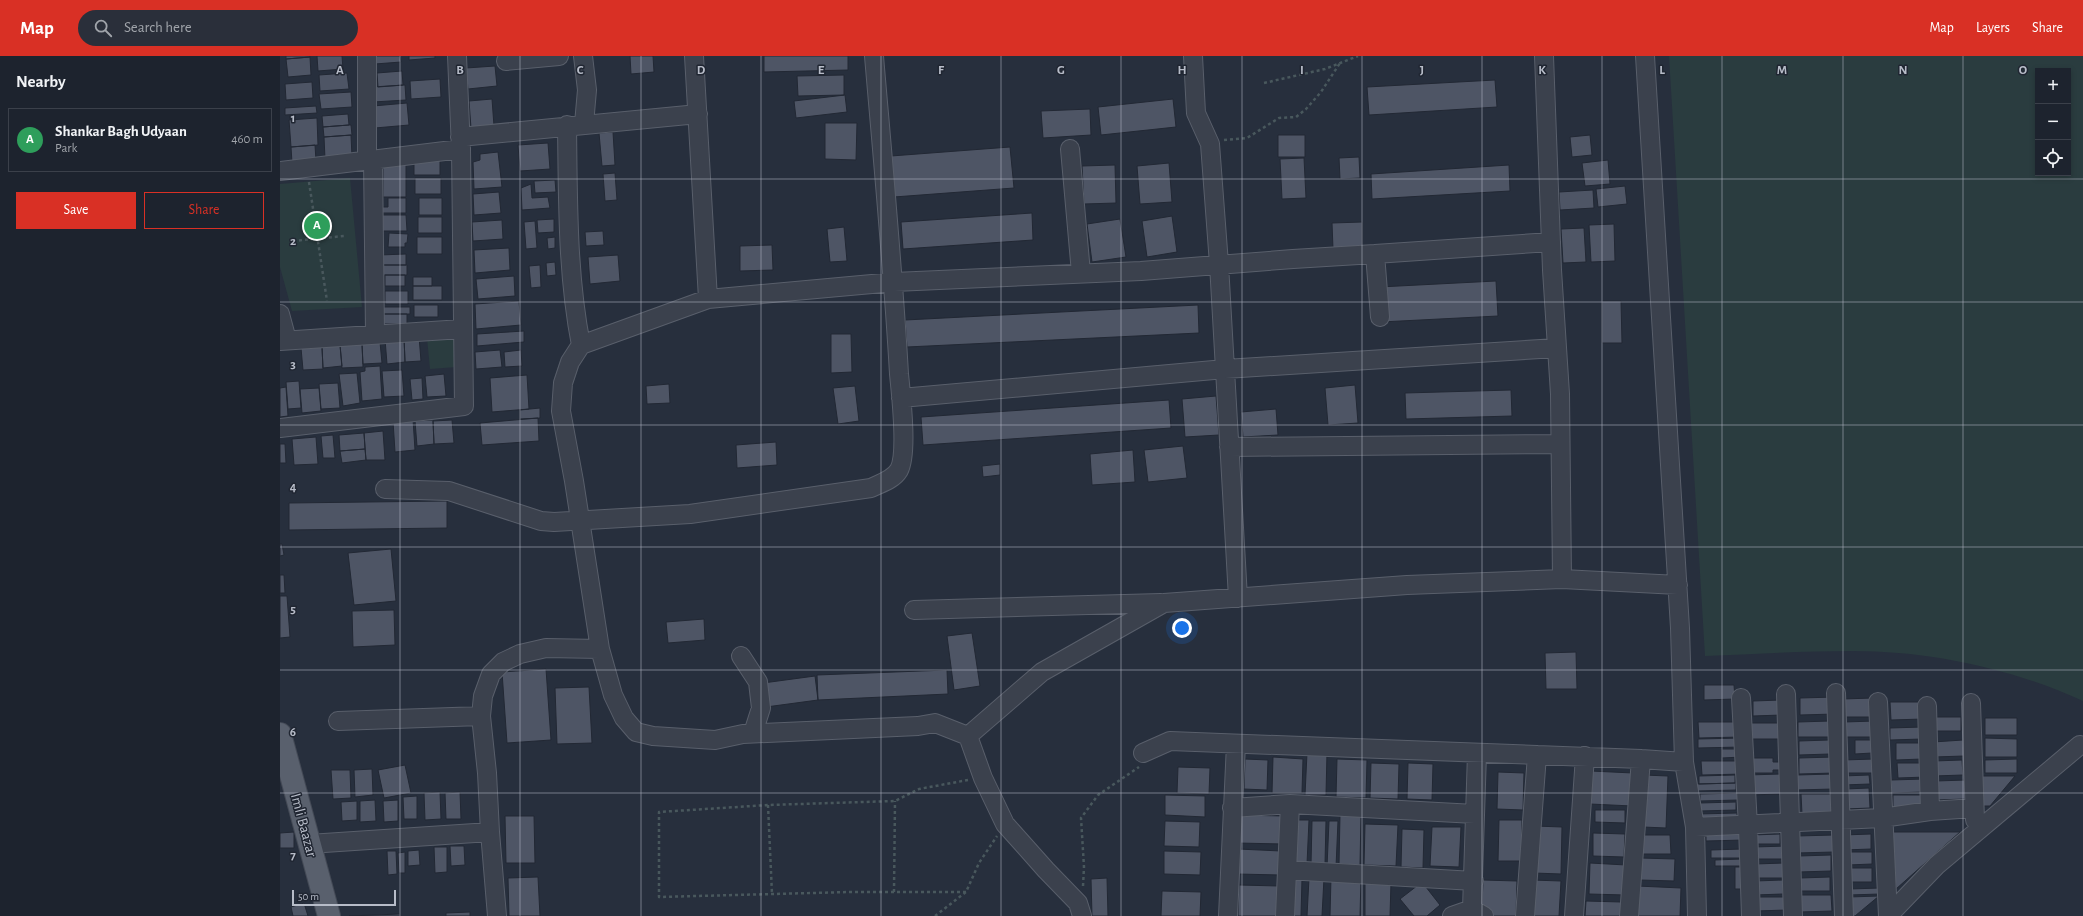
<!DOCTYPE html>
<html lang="en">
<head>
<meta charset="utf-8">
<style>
	body { margin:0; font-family:"Alegreya Sans",sans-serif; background:#2a2f3a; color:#f1f3f6 }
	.controls { position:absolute; right:12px; top:12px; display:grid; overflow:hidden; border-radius:0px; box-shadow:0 2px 6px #0003 }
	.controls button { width:36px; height:36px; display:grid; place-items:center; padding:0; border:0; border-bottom:1px solid #3b404a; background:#1d232e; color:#f1f3f6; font:20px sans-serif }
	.scale { position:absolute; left:12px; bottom:10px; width:104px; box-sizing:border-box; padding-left:4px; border:2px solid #b7bcc8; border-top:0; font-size:11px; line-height:14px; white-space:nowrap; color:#b7bcc8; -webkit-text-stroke:3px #202632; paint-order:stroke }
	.you { position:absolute; left:902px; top:572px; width:14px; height:14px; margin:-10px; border:3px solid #fff; border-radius:50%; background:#1a73e8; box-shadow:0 0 0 6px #1a73e833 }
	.badge { display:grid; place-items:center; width:26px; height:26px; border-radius:50%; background:#d93025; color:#fff; font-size:13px; font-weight:700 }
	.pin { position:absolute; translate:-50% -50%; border:2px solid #fff; box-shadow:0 1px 4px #0006 }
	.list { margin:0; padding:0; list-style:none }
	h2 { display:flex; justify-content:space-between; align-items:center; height:52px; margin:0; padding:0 16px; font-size:17px }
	h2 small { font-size:13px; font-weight:400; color:#a0a4aa }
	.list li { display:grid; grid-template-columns:26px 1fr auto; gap:12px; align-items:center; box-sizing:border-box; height:64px; margin:0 8px 8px; padding:0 8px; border:1px solid #3b404a; border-radius:0px }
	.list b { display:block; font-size:15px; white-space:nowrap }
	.list p { margin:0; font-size:13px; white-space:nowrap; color:#a0a4aa }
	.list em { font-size:13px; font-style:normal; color:#a0a4aa }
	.actions { display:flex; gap:8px; padding:12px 16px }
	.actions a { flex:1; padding:9px 0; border:1px solid #d93025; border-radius:0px; text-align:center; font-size:14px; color:#d93025 }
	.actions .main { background:#d93025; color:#fff }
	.icon { flex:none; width:22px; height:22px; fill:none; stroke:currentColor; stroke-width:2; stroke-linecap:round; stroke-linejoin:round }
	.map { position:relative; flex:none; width:1803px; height:860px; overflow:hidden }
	header { display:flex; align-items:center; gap:24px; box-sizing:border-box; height:56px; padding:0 20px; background:#d93025; color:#fff }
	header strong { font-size:19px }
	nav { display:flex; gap:22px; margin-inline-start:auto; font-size:14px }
	.search { width:280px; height:36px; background:#2a2f3a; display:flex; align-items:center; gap:10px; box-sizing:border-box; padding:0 14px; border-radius:22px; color:#a0a4aa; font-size:15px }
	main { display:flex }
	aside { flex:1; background:#1d232e }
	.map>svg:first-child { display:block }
	.green { fill:#2a3c3f; fill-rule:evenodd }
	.building { fill:#4e5565; stroke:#222834 }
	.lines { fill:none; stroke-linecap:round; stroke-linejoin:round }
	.minor-casing { stroke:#595f6b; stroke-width:20 }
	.major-casing { stroke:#444a56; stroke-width:24 }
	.path { stroke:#49585d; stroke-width:2.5; stroke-dasharray:3 3; stroke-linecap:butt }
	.minor { stroke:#3b414d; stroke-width:18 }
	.major { stroke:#59606d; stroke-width:22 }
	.grid { fill:none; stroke:#b7bcc8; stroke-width:1; stroke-opacity:0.55 }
	.labels { text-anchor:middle; stroke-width:3; stroke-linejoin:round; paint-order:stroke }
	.street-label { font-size:15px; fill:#b7bcc8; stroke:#202632 }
	.grid-label { font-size:13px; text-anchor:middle; font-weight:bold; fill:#b7bcc8; stroke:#202632; stroke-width:3; stroke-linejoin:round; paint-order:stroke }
</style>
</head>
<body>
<header>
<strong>Map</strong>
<div class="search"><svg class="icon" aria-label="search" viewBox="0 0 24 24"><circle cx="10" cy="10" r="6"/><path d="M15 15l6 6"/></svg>Search here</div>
<nav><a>Map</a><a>Layers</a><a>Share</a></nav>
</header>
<main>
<aside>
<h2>Nearby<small></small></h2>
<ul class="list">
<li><span class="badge" style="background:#2e9e5b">A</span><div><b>Shankar Bagh Udyaan</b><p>Park</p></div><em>460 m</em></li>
</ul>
<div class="actions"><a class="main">Save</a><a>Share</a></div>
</aside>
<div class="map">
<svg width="1803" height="860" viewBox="0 0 1803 860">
	<rect width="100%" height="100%" fill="#272f3d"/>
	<path class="green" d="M1389 0H1803V645C1733 613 1651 595 1573 595 1524 595 1474 598 1425 600ZM1758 15H1788V117H1758Z
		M70 122 82 251 12 255 0 211V128Z
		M178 278 177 311 150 313 147 282Z"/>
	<path class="building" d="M6 0H30V1L6 3Z
		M37 0H62L63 13 38 15Z
		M94 0H120L121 6 95 8Z
		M129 0H155V2L129 4Z
		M350 0H373L374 16 351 18Z
		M484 0H568V14L484 16Z
		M30 1 31 19 8 21 6 3Z
		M215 10 217 30 188 33 186 12Z
		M122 15 123 29 98 31 97 17Z
		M67 17 69 33 40 35 39 19Z
		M564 19V39L518 40 517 20Z
		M160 23 161 41 131 43 130 25Z
		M1215 24 1217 51 1089 59 1087 31Z
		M32 26 33 42 6 44 5 28Z
		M125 29 126 44 93 46 92 31Z
		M71 36 72 51 41 53 39 38Z
		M565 39 567 56 516 62 514 45Z
		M212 43 214 70 191 72 189 45Z
		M893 43 896 71 821 79 818 51Z
		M127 47 129 69 95 72 93 50Z
		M36 50 37 57 5 59V52Z
		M810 53 811 79 763 82 761 55Z
		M68 58 69 69 43 71 42 60Z
		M37 62 38 89 11 91 9 64Z
		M545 67H577L576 104 545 103Z
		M69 69H71L72 79 44 81 43 71Z
		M333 76 335 109 322 110 319 77Z
		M71 79 72 101 45 103 44 81Z
		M998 79H1025V101H998Z
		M1310 79 1312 99 1292 101 1290 81Z
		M268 87 270 113 240 115 238 89Z
		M35 89 36 105 12 107 11 91Z
		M730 91 734 132 614 141 611 100Z
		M218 96 222 131 194 133 193 106 200 104V98Z
		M134 101H160V119H134Z
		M1079 101 1080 122 1060 123 1059 102Z
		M1024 102 1026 142 1002 143 1000 103Z
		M1328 104 1330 128 1305 130 1302 107Z
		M103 107H126V141H103Z
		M889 107 892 146 860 148 857 110Z
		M835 109 836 147 804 148 802 110Z
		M1229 109 1230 135 1092 143 1091 118Z
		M335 117 337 144 325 145 323 118Z
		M135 122H161V138H135Z
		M275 124 276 136 255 137 254 125Z
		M251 128 252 142 268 141 270 152 242 154 241 132Z
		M1345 130 1347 148 1318 151 1316 133Z
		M1313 134 1314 152 1280 154 1279 136Z
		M219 136 221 157 194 159 193 138Z
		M108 142H126V157H102V151H108Z
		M139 142H162V159H139Z
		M752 157 753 184 623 193 621 166Z
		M102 159H126L127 175H102Z
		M892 160 897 196 867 201 862 165Z
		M138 161H162V177H138Z
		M274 163V176L258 177 257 164Z
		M840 163 846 201 812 206 807 168Z
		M222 164 223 183 193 185 192 166Z
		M255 165 257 192 246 193 244 166Z
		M1082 166V192L1053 193 1052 167Z
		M1334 168 1335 205 1311 206 1309 169Z
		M564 171 567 205 550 206 547 173Z
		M1304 172 1306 206 1283 207 1281 173Z
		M323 175 324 189 306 190 305 176Z
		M109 177 128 178 127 187H125V191H108Z
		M137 181H162V198H137Z
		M275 181V192L268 193 267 182Z
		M492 189 493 214 460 215V190Z
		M229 192 230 214 195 217 194 194Z
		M126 198V209H99V199Z
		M338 199 340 225 310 228 308 201Z
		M275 206 276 219 267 220 266 207Z
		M99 209H127V219H99Z
		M260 209 261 231 251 232 249 210Z
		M105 219H125V230H105Z
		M234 220 235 240 198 243 196 223Z
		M133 221H152V230H133Z
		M1216 225 1218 260 1101 266 1099 231Z
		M133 230H162V244H133Z
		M105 235H128V248H105Z
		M239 245 241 269 196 273 195 248Z
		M1322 245H1341L1342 287H1322Z
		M134 249H158V261H134Z
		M918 249 919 277 627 291 625 264Z
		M101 251H130V258H101Z
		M101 258H127V268H101Z
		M244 275V286L197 290V278Z
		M551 278H571L572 316 551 317Z
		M139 280 141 305 125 306 124 281Z
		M124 281 125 306 107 308 105 283Z
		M100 286 102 307 83 308 82 288Z
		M82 288 83 311 62 312 60 289Z
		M60 289 62 310 43 312 42 291Z
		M42 291 43 313 23 314 21 292Z
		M220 294 222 311 196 313 195 296Z
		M241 294 242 310 225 311 224 296Z
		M100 310 102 343 82 345 80 316 85 315V311Z
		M122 314 124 340 104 341 102 315Z
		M77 317 80 347 63 350 59 318Z
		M164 318 166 340 147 341 145 320Z
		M247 319 249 353 212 356 210 322Z
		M142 322 143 343 132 344 130 323Z
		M19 325 21 352 8 353 6 326Z
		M58 327 60 352 41 353 39 328Z
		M389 328 390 347 367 348 366 330Z
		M1075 329 1078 367 1048 369 1045 332Z
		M575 330 579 365 558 368 553 332Z
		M6 331 8 360 0 361V332Z
		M39 332 41 355 22 357 20 333Z
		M1231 334 1232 360 1126 363 1125 337Z
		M936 340 939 379 905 381 902 343Z
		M889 344 891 372 643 389 641 361Z
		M260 352V362L240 363V354Z
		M996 353 998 379 963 381 961 356Z
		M258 362 259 385 202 389 200 367Z
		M133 363 135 394 115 396 113 365Z
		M153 364 154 388 137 390 135 365Z
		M172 364 174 387 154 388 153 365Z
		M103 375 105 404H86L84 377Z
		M84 377 85 393 60 395 59 379Z
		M53 379 55 402H43L41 380Z
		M36 381 38 408 14 409 12 383Z
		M496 386 497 409 457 412 456 389Z
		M0 388H5L6 407H0Z
		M903 390 907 422 868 426 864 394Z
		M85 393 86 404 62 407 60 395Z
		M853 394 855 426 812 429 810 398Z
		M720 408V419L703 421 702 410Z
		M167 445V472L9 474V447Z
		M0 488H2L4 499 0 500Z
		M111 493 116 545 74 549 68 497Z
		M0 519H4L5 537H0Z
		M0 540H7L10 581 0 582Z
		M114 554 115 589 73 591 72 555Z
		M424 563 425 584 388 587 386 566Z
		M692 577 700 630 674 634 667 580Z
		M1296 596 1297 633H1266L1265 597Z
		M266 613 271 684 227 687 222 616Z
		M667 614 668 638 538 644 537 619Z
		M535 620 538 644 486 651 483 627Z
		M1424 629H1454L1455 643 1424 644Z
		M309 631 312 687 277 688 275 632Z
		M1555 641V658L1520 659V642Z
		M1593 642 1594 661H1562V643Z
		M1501 644 1502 659 1473 660V645Z
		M1610 646H1643V663L1611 664Z
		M1652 661H1681V675H1653Z
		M1705 662H1737V679H1705Z
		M1550 665V681H1518V666Z
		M1595 665 1596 681H1564V666Z
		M1418 666H1459L1460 681 1419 682Z
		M1467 667H1501V683H1468Z
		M1642 671V683L1610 684V672Z
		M1461 682V691L1418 692V683Z
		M1705 682 1737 683V701H1705Z
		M1549 684 1550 698 1519 699V685Z
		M1575 684H1592V697L1575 698Z
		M1683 684 1684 700 1654 701 1653 686Z
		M1616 687H1642V703L1616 704Z
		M1442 693H1462V701L1442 702Z
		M1027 697H1047L1046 739H1025Z
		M993 701 1023 703 1022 737H992Z
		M1554 701V717L1519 718V702Z
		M1473 702H1493V706H1504V714H1493V717H1473Z
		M965 703 988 704 987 734 964 733Z
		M1057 703 1087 704 1086 742 1056 741Z
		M1594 703 1595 717H1564L1563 704Z
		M1737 703V717H1705V704Z
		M1682 704 1683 719 1654 720V705Z
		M1421 705H1463V718L1422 719Z
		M1091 707 1119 708 1118 743 1090 742Z
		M1128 707 1153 708 1152 744 1127 743Z
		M1617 707H1646V721L1618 722Z
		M125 709 131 737 104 742 98 714Z
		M898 711 930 712 929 738 897 737Z
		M92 713 93 739 75 741 74 714Z
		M51 714H70L71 742 53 743Z
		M1311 715 1353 717 1352 750 1310 748Z
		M1218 716 1244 717 1243 754 1217 753Z
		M1501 718 1502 738 1468 739 1467 719Z
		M1553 718V733L1517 734V719Z
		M1364 719 1388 720 1386 772 1363 771Z
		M1455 719V727L1419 728V720Z
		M1589 719 1590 728 1563 729V720Z
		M1698 720H1735L1710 750H1699Z
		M1644 723 1645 736 1611 737V724Z
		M1686 724V743L1656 744V725Z
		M1456 727V734L1417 735V728Z
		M1589 732 1590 752 1565 753V733Z
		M160 736 161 763 145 764 144 737Z
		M180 736 181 763H166L165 737Z
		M1458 737V744L1420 745V738Z
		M1521 738H1553V757L1522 758Z
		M885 739 925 740V761L885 759Z
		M1613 739H1641V754L1613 756Z
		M137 740V763H124L123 741Z
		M95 744 96 765 80 766V745Z
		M118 744V765L104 766 103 745Z
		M77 745V764L62 765 61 746Z
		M1456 746V754L1420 755V747Z
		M1315 754H1345V767L1315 766Z
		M1457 757V765H1418V758Z
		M957 759 1005 760 1003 788 957 787Z
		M1060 759H1081L1080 809 1059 808Z
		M225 760H254L255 807H226Z
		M1016 764H1029L1027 808 1015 807Z
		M1219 764H1242L1241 805H1218Z
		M885 765 920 766 919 791 884 790Z
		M1032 765H1046L1045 808H1031Z
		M1049 765H1058L1056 811H1047Z
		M1085 768 1118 769 1116 810 1084 809Z
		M1255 770 1282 771 1281 818 1254 817Z
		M1152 771H1181L1179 811 1150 810Z
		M1122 773 1144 774 1143 812 1121 811Z
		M14 776V792H0V777Z
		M1464 776V784L1426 785V777Z
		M1612 776H1680L1616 833Z
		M1313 777 1345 778 1344 801 1313 800Z
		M1500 778V788H1472V779Z
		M1591 778V793L1564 794 1563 779Z
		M1359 779H1390L1391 798H1359Z
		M1554 779V796L1517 797V780Z
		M170 790H184L185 809 171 810Z
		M1507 790V803H1474V791Z
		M154 791H167V816L155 817Z
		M958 793 1001 795 1000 819 957 818Z
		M1462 793 1463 802H1431V794Z
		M139 794 140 809 128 810V795Z
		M107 795H116L117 818 108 819Z
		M884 795 921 796 920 819 884 818Z
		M125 796V817H119L118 797Z
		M1568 796H1592V808L1568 809Z
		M1551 799V815L1519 816V800Z
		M1361 802 1395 803 1394 825 1360 824Z
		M1462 803V810H1435V804Z
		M1310 807 1346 809 1345 839 1309 838Z
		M1504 807V822H1475V808Z
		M1455 811H1464V833H1455Z
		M1566 812H1592V826H1567Z
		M258 821 260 860H229L228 822Z
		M1051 821 1081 822 1080 860H1050Z
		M1550 821V835H1520V822Z
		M827 822 828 860H812L811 823Z
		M1029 822H1044L1042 860H1027Z
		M1012 823H1022L1021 860H1010Z
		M1203 824 1237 825 1236 860H1213L1202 849Z
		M1252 824 1281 825 1279 860H1251Z
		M1503 824V838L1475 839V825Z
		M1142 826 1160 849 1147 860H1134L1120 843Z
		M1085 827H1111L1110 860H1085Z
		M959 829 999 830 998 860H958Z
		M1357 830 1401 832 1400 860H1356Z
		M1600 832V838L1569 839V833Z
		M882 835 921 836 920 860H881Z
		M1519 839H1551L1552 855 1520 856Z
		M1599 840 1575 860H1570L1569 841Z
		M1476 841H1507V854L1476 855Z
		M1306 845 1341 846V860H1305Z
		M24 847 28 860H13L11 851Z
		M190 856V860H166V857Z
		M120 858V860H69Z"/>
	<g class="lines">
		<defs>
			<path id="minor" d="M87 0V103
				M303 0 307 34 304 68
				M414 0 428 243
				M913 0 916 57 930 88 939 208 958 542
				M1264 0 1272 214 1280 338 1282 523
				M1365 0 1400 572 1404 706 1415 771 1417 860
				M226 5 279 0
				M287 69C288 142 287 218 301 289
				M180 81 418 58
				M790 93 801 217
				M93 103 95 277
				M0 115 181 93
				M1095 198 1271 186
				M0 258 7 284
				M0 285 182 273
				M621 342 945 313 1277 292
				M0 372 184 350 181 93 177 0
				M949 391 1280 388
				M105 433 169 435 261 465 274 466 410 458 591 432C601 427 613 424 619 414 628 397 621 339 619 318 613 212 603 106 594 0
				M634 554 881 547
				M461 600 478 626 481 652 473 677
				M1556 637 1564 860
				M1506 638 1513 860
				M1461 642 1468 770 1471 860
				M1598 646 1608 860
				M1691 647 1695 764
				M1647 650 1650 755
				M58 665 201 660
				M688 680 762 616 884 547 1127 529 1282 523 1398 529
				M863 697 890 685 1361 703 1404 706
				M952 752 1010 748 1195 758
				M1415 771 1602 762 1650 755 1694 752
				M210 776 217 860
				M29 788 210 776 207 717 201 660 203 640 211 618 223 606 240 598 266 592 320 593
				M1007 814 1194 825
				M1192 853 1197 697
				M802 860 798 847 766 814 725 768 703 722 688 680 655 667 638 670 463 678 435 684 373 680 356 676 344 662 333 639 320 593 294 425 281 355 283 327 290 306 301 289 428 243 614 226 861 215 1013 203 1095 198 1100 261
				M948 860 956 688
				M1005 860 1010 748
				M1172 860 1192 853 1204 860
				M1245 860 1257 699
				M1294 860 1305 700
				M1349 860 1361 703
				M1608 860 1657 809 1800 689"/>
			<path id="major" d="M0 678 49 860"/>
		</defs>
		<use href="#minor" class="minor-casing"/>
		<use href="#major" class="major-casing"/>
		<path class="path" d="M984 27 1045 13 1078 0
			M944 84 967 82 999 62 1016 61 1026 53 1041 36 1060 7
			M29 126 47 245
			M13 185 64 180
			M488 749 492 838
			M803 830 804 811 801 762 818 739 859 711
			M614 836 615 745
			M686 836H570L379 841V756L488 749 615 745 639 733 688 724
			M655 860 686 836 699 807 717 780"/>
		<use href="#minor" class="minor"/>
		<use href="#major" class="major"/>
	</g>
	<path class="grid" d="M120 0V860M240 0V860M361 0V860M481 0V860M601 0V860M721 0V860M841 0V860M962 0V860M1082 0V860M1202 0V860M1322 0V860M1442 0V860M1563 0V860M1683 0V860M0 123H1803M0 246H1803M0 369H1803M0 491H1803M0 614H1803M0 737H1803"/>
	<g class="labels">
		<g class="street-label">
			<text transform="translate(24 769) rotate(75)" y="5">Imli Baazar</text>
		</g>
	</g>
	<g class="grid-label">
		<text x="60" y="18">A</text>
		<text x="180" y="18">B</text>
		<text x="300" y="18">C</text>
		<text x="421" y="18">D</text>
		<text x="541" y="18">E</text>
		<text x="661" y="18">F</text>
		<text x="781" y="18">G</text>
		<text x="902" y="18">H</text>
		<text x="1022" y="18">I</text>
		<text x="1142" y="18">J</text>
		<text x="1262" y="18">K</text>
		<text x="1382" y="18">L</text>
		<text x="1502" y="18">M</text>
		<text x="1623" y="18">N</text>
		<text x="1743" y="18">O</text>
		<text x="13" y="66">1</text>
		<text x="13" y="189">2</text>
		<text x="13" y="312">3</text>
		<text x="13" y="435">4</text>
		<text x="13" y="557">5</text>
		<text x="13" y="680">6</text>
		<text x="13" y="803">7</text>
	</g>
</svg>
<div class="controls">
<button>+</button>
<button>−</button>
<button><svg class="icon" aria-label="locate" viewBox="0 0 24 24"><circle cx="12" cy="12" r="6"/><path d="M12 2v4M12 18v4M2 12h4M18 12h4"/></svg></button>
</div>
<div class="scale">50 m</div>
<div class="you"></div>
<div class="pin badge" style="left:37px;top:170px;background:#2e9e5b">A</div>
</div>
</main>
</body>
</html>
